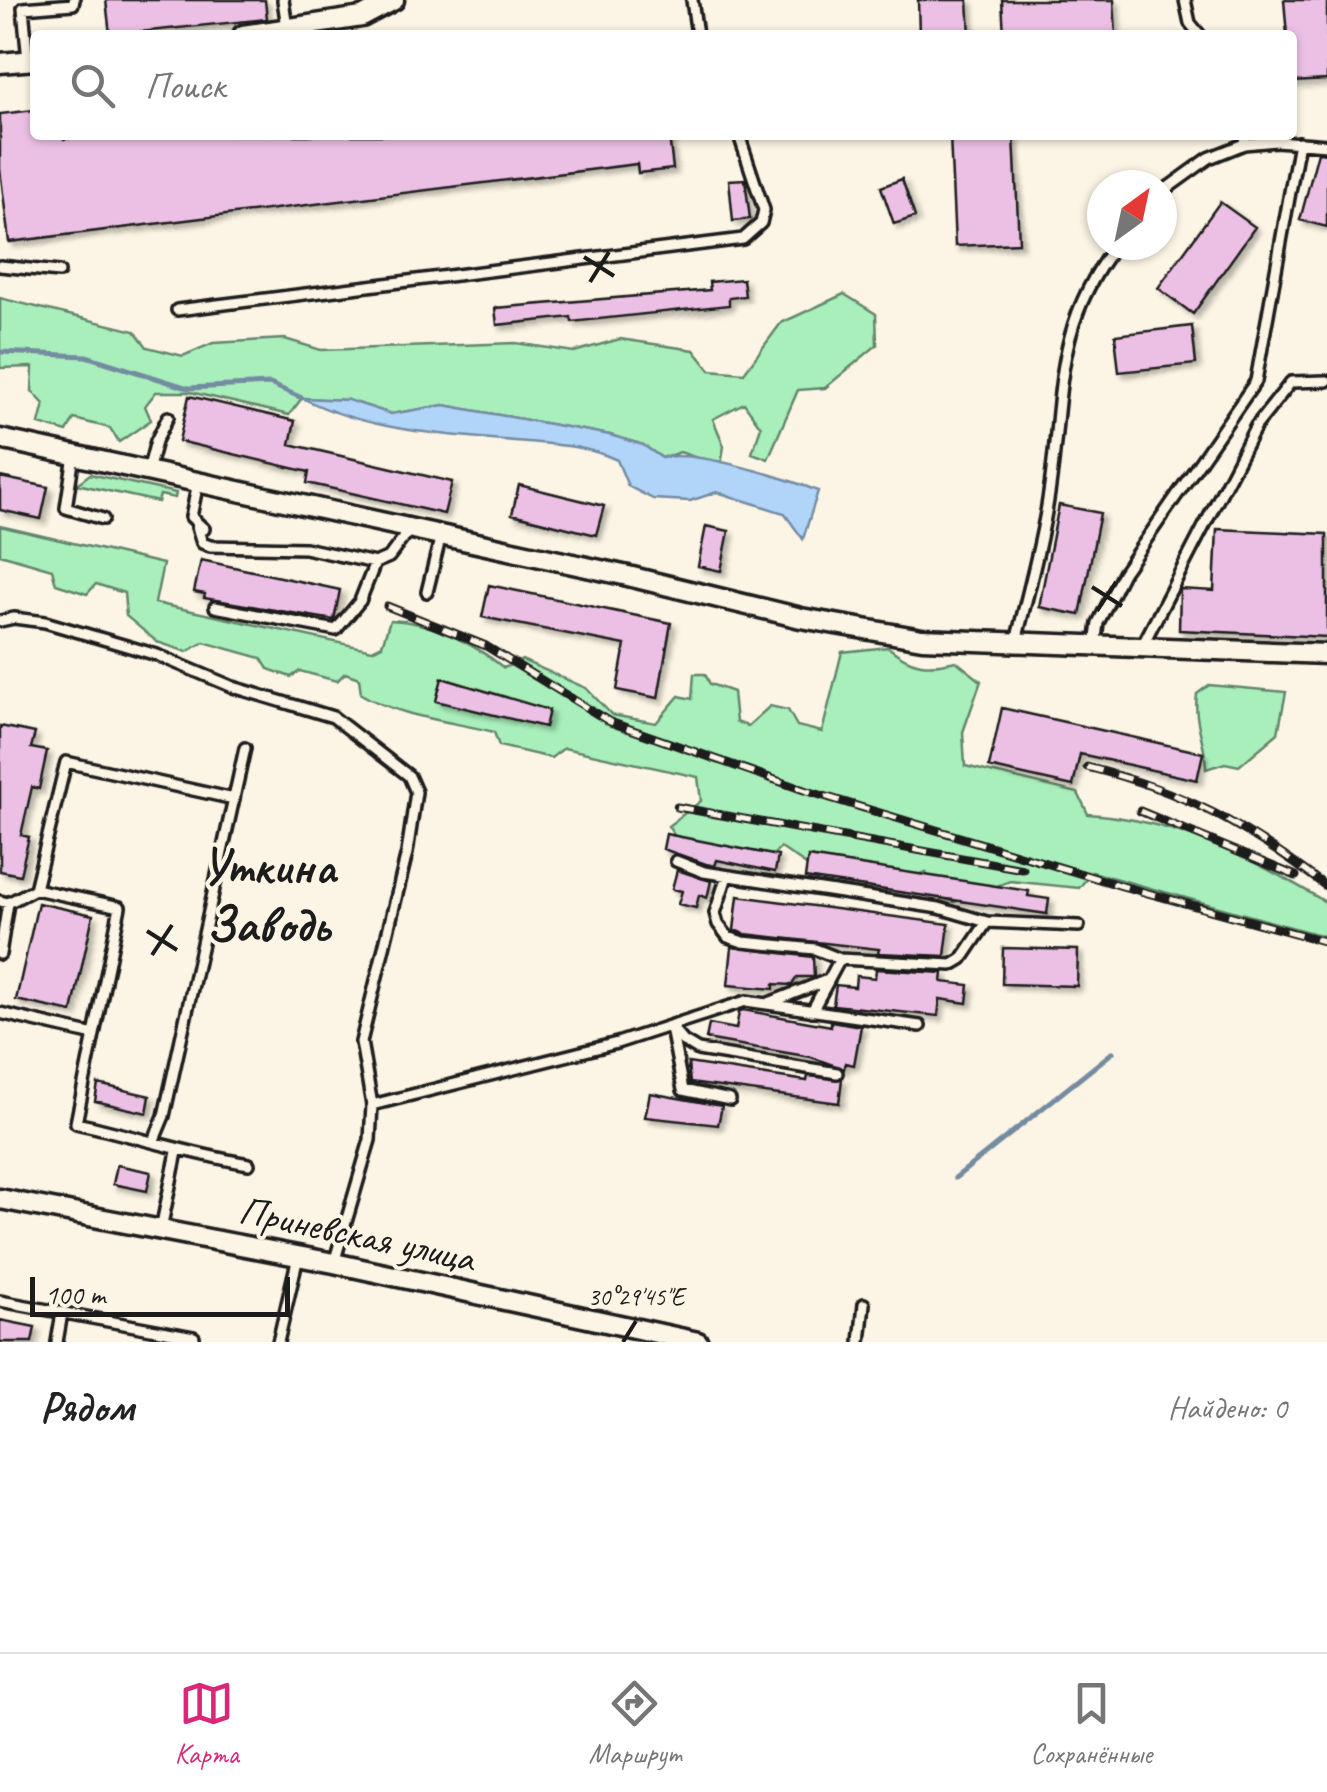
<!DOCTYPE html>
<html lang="ru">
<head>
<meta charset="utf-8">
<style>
	body { margin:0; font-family:Caveat,sans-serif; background:#f2f2f2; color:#222 }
	.compass { position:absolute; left:1087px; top:170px; width:90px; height:90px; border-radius:50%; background:#fff; box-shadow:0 2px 8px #0004; rotate:33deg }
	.scale { position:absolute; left:30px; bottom:25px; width:260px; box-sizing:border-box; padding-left:10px; border:5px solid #1c1c1c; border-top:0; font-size:28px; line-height:35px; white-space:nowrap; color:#1c1c1c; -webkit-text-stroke:8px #fcf5e5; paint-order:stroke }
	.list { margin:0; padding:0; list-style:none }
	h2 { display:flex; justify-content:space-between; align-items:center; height:130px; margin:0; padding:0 40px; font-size:42px }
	h2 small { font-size:32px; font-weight:400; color:#767676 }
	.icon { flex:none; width:55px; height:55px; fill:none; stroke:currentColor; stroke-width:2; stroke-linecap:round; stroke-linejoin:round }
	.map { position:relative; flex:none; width:1327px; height:1342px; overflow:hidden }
	.search { position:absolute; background:#fff; box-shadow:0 2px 8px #0004; left:30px; right:30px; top:30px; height:110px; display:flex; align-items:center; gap:25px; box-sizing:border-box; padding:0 35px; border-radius:10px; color:#767676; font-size:38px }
	.sheet { height:310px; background:#fff }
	nav { display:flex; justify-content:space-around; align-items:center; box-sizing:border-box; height:140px; border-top:2px solid #e0e0e0; background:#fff; font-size:28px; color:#767676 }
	nav a { display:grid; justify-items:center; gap:5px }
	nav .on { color:#db2777 }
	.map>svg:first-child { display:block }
	.green { fill:#a9efbb; stroke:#62866c; stroke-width:2.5 }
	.water { fill:#b0d5f9; stroke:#758ba1; stroke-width:2.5 }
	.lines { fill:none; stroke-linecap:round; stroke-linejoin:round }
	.stream { stroke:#758ba1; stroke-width:5 }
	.building { fill:#ecc0e5; stroke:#1c1c1c; stroke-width:2.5; filter:url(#shadow) }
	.service-casing { stroke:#1c1c1c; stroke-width:16 }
	.minor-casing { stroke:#1c1c1c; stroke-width:25 }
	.service { stroke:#fcf5e5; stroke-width:9 }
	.minor { stroke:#fcf5e5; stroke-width:18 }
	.rail-casing { stroke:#1c1c1c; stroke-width:9 }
	.rail { stroke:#fcf5e5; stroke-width:5; stroke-dasharray:15; stroke-linecap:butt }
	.ticks { fill:none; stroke:#1c1c1c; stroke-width:4 }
	.labels { text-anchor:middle; stroke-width:8; stroke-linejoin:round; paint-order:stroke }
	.street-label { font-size:40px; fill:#1c1c1c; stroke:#fcf5e5 }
	.district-label { font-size:50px; font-weight:bold; fill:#1c1c1c; stroke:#fcf5e5 }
	.ticks-label { font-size:25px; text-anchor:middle; fill:#1c1c1c; stroke:#fcf5e5; stroke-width:8; stroke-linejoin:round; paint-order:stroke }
</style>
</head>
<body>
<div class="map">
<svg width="1327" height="1342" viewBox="0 0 1327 1342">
	<defs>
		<filter id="shadow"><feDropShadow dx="4.5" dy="4.5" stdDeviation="2.5" flood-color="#0004"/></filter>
	</defs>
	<rect width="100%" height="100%" fill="#fcf5e5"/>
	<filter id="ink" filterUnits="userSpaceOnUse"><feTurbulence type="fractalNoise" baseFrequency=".01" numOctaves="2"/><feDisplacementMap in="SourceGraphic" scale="20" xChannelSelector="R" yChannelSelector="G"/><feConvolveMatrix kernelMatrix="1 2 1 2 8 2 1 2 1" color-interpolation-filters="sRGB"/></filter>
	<g filter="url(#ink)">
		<path class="green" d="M844 294 876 314 877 345 825 388 798 390 768 459 752 453 761 427 744 403 713 419 724 446 721 466 680 452 662 458 643 445 610 435 444 405 391 414 348 400 302 398 289 415 190 392H156L145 406 151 420 119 442 110 428 74 419 67 432 39 424 44 404 32 391 33 367 0 368V298L135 331 147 347 183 356 213 343 285 339 321 350 516 343 574 352 620 339 694 350 710 370 744 373 781 323Z
			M90 474 176 493 175 498 160 495 158 502 77 484Z
			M0 526 163 564 155 603 372 650 382 645 390 620C431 621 473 643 504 668L522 660 586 688 612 715 656 723 679 696 692 699 694 674H705L710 684 733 692 736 722 748 726 770 706 788 710 797 726 822 732 842 652 888 647C911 666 927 668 956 661L981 681 963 732 965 766 1078 793 1088 814C1173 819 1255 859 1327 903V937L1092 872 1079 888 1010 881 955 902 933 896 926 872 903 881 815 871 781 848 769 858 686 853 668 826 701 801 698 777 564 748 551 758 499 746 494 732C450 721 400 717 361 694L359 678 345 673 337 681 300 671 291 677 268 669 261 658 204 642 187 652 157 642 126 616 124 593 96 584 87 594 56 584 52 569 0 554Z
			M1209 685 1286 692 1278 733 1239 766 1225 763 1206 769C1206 742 1193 722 1197 694Z"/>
		<path class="water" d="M302 398 348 400 391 414 444 405 610 435 643 445 662 458C691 448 785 478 818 491L803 539 784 513 717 492 690 501 653 499 628 486 617 460C586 446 561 445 527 442 450 435 372 433 302 398Z"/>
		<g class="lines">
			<path class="stream" d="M0 352 86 356 188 388 270 384 302 398
				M955 1178 1113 1052"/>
		</g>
		<path class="building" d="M106 0H265L267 19 110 35Z
			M918 0H968L970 35H919Z
			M1002 0H1114L1116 35H1004Z
			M1284 0H1327V80L1292 82V35H1287Z
			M35 110V135H63L64 139 97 135H669L673 169 638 173 637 164 9 242 0 169V114Z
			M950 135H1014L1019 243 955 246Z
			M1318 152 1327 153V227L1300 220Z
			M745 179 750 219 733 221 729 180Z
			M902 179 915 217 894 224 881 187Z
			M1220 202 1255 227 1193 314 1158 288Z
			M743 279 745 296 729 298V305L572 322 571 317 497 325 495 308 710 290 709 282Z
			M1192 326 1196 364 1119 372 1115 335Z
			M189 396 295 421 290 444 452 482 444 514 307 483 309 472 179 441Z
			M0 477 48 487 41 519 0 510Z
			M519 485 604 506 596 535 512 514Z
			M1059 505 1100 513 1080 615 1039 607Z
			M706 526 729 531 721 571 698 566Z
			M1217 529 1327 534V637L1179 630 1180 589 1214 591Z
			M201 560 340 590 334 620 204 598 205 594 194 592Z
			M489 585 671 623 658 698 617 690 625 645 482 617Z
			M442 678 549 710 545 727 436 701Z
			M1002 708 1203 753 1197 780 1080 754 1073 786 989 767Z
			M0 726 35 733 31 748 47 751 39 789 32 787 21 835 29 837 20 875 0 871Z
			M666 834 778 856 775 872 717 860 715 866 706 864 663 849Z
			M808 857 1029 891 1028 896 1049 899 1047 914 805 878Z
			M677 870 711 881 707 898 699 895 696 908 678 904 682 891 672 889Z
			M738 896 949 924 945 956 878 953 879 949 745 934 734 930Z
			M38 903 93 915 72 1012 16 1000Z
			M732 947 813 957 814 977H797L792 985 774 984V989L728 985Z
			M1003 948 1078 950 1077 986 1002 984Z
			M876 969 943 973 942 982 969 985 967 1003 940 999 938 1016 833 1005 836 985 855 987 856 976 875 978Z
			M743 1010 831 1026V1021L861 1026 854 1065 845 1063 844 1069 811 1057 706 1039 709 1024 736 1029 739 1012Z
			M688 1063 807 1081 808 1076 842 1079 839 1103 690 1083Z
			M98 1084 150 1096 147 1113 95 1101Z
			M650 1093 722 1106 718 1125 645 1117Z
			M117 1165 151 1172 147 1191 113 1184Z
			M0 1320 35 1327 32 1342H0Z"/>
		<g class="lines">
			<defs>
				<path id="service" d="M283 0 287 27
					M692 0 697 35
					M1185 0 1190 23 1200 35
					M28 60 23 8 73 4 74 0
					M1244 144 1276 141 1327 145
					M1162 192 1209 158 1244 144 1245 135
					M0 266 59 272
					M177 310 743 239 761 223 764 210 739 135
					M74 455 66 508 103 519
					M148 471 156 441 168 417
					M198 482 191 517 204 529
					M197 527 202 543 210 546 305 548 375 563 389 557 410 529
					M427 592 441 535
					M215 607 336 630 360 601 375 563
					M0 621 14 618 45 622 157 655 233 687 333 717 409 776 416 792 407 853 361 1042 372 1105 370 1140 334 1263
					M1016 642C1027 595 1041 547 1048 500 1064 401 1051 329 1116 245
					M1095 646 1098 623 1123 573 1256 381 1299 142
					M1141 648 1256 426 1291 382 1327 381
					M676 861 704 872 939 908 987 922 1079 926
					M727 876 715 913 718 924 728 937 743 942 815 949 840 959 952 965 962 959 987 922
					M35 889 66 762 234 799
					M0 901 8 903 35 889 120 907 76 1123C135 1136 189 1154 249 1164
					M0 954 8 903
					M769 1003 825 981
					M812 1011 840 959
					M0 1013 94 1035
					M670 1026 683 1041 698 1050 837 1073
					M671 1028 683 1090 730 1100
					M372 1105 617 1043 746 1001 920 1026
					M154 1140 164 1116 245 748
					M161 1229 177 1152
					M0 1301 194 1337 193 1342
					M57 1342 62 1313
					M278 1342 298 1257
					M860 1342 864 1304"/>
				<path id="minor" d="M243 35 362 17 394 0
					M0 63 35 60
					M0 439 628 576 801 618 922 639 1327 654
					M0 1199 334 1263 698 1342"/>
			</defs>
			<use href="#service" class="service-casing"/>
			<use href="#minor" class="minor-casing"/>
			<use href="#service" class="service"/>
			<use href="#minor" class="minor"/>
			<defs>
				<path id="rail" d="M387 606 486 646 610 722 804 790 1122 886 1327 942
					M1087 767C1187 792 1245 825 1327 887
					M677 807 1023 869
					M1140 811 1296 876"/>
			</defs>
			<use href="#rail" class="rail-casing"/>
			<use href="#rail" class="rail"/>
		</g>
	</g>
	<path class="ticks" d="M584 257 614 276M590 282 609 252M1092 587 1122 606M1097 611 1116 582M147 931 177 950M152 955 172 925M623 1342 636 1321"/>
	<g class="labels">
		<g class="street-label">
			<text transform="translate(357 1233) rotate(12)" y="14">Приневская улица</text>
		</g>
		<g class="district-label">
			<text x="268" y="883">Уткина<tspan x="268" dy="58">Заводь</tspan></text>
		</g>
	</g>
	<g class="ticks-label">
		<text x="636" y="1305">30°29'45"E</text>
	</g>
</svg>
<svg class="compass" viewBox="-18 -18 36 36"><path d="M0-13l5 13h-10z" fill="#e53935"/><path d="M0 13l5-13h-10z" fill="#767676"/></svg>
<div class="scale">100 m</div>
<div class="search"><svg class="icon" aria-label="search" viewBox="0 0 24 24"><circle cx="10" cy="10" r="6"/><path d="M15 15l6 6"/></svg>Поиск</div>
</div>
<section class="sheet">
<h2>Рядом<small>Найдено: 0</small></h2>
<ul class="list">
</ul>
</section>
<nav>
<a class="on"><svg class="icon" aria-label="map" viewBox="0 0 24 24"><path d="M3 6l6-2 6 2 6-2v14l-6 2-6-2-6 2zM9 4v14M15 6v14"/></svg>Карта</a>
<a><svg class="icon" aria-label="directions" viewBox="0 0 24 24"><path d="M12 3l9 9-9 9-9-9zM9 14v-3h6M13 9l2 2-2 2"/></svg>Маршрут</a>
<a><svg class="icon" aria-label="saved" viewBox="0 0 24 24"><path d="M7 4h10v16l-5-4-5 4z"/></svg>Сохранённые</a>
</nav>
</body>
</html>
